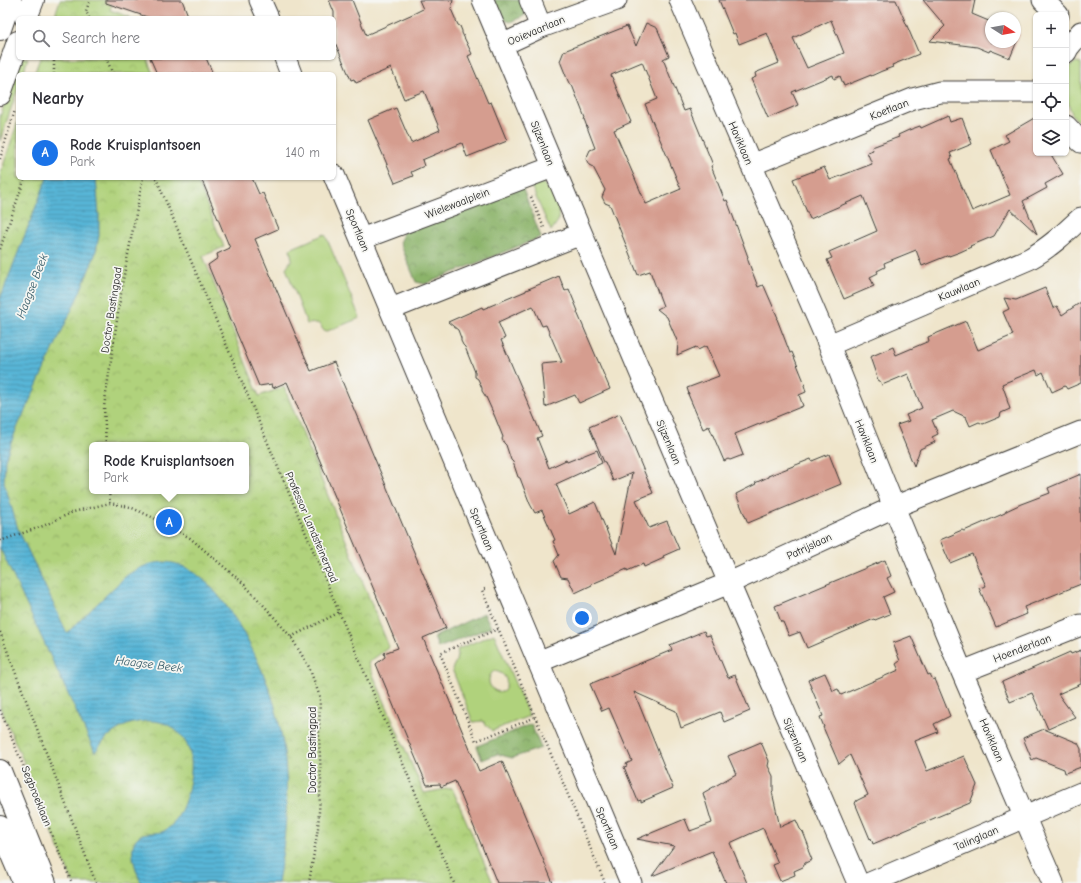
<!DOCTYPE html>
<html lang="en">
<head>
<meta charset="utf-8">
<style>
	body { margin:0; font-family:"Comic Neue",sans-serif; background:#f2f2f3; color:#2b2b33 }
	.controls { position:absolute; right:12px; top:12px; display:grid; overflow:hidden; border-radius:6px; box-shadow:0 1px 3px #0004 }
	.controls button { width:36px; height:36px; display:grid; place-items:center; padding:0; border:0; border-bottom:1px solid #e1e1e2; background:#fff; color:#2b2b33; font:20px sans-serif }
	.compass { position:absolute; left:985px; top:12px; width:36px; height:36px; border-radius:50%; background:#fff; box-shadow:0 1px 3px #0004; rotate:101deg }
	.you { position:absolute; left:582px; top:618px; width:14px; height:14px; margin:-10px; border:3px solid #fff; border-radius:50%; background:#1a73e8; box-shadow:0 0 0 6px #1a73e833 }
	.badge { display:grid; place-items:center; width:26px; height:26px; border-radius:50%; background:#1a73e8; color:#fff; font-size:13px; font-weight:700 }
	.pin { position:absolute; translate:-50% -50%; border:2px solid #fff; box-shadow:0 1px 4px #0006 }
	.popup { position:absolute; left:89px; top:442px; width:160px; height:52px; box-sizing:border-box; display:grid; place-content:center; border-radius:6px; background:#fff; filter:drop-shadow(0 1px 3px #0005); font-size:13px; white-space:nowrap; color:#7c7c81 }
	.popup b { font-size:15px; color:#2b2b33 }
	.popup::after { content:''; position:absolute; left:50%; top:100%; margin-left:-8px; border:8px solid transparent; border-top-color:#fff }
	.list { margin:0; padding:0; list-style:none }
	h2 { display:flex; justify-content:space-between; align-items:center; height:52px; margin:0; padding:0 16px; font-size:17px }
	h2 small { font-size:13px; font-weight:400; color:#7c7c81 }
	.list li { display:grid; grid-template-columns:26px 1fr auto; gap:12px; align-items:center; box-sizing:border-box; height:56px; padding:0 16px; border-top:1px solid #e1e1e2 }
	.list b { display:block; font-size:15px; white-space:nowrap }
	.list p { margin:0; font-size:13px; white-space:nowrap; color:#7c7c81 }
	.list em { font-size:13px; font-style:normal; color:#7c7c81 }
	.icon { flex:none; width:22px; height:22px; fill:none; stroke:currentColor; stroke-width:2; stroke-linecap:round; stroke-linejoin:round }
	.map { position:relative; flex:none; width:1081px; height:883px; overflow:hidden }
	.search { position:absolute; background:#fff; box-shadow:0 1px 3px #0004; left:16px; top:16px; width:320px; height:44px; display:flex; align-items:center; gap:10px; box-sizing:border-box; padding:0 14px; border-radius:6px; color:#7c7c81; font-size:15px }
	.panel { position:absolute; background:#fff; box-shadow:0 1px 3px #0004; left:16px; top:72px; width:320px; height:108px; border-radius:6px }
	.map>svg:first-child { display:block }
	.grass { fill:#b0d27b; stroke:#66774c; fill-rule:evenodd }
	.forest { fill:url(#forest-crowns); stroke:#546844 }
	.park { fill:url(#park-crowns); stroke:#66774c; fill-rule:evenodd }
	.water { fill:url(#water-rules); stroke:#3a697a }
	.building { fill:#d59d8f; fill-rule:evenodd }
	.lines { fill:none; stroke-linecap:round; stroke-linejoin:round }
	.minor-casing { stroke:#3c3a36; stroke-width:23 }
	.major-casing { stroke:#3c3a36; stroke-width:24 }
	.path { stroke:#3c3a36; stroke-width:2.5; stroke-dasharray:1 3; stroke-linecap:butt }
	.minor { stroke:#fff; stroke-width:21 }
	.major { stroke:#fff; stroke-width:22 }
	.labels { text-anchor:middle; stroke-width:3.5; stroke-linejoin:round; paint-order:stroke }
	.street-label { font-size:11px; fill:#1c1c1c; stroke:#f6f6f2 }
	.water-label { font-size:12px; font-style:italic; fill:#345a67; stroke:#f6f6f2 }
</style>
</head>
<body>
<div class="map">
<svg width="1081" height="883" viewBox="0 0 1081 883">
	<defs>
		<pattern id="forest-crowns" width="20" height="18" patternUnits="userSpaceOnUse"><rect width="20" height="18" fill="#8cb46b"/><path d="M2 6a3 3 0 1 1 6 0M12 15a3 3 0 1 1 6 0" fill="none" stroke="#729257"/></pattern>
		<pattern id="park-crowns" width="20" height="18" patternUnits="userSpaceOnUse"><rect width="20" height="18" fill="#b0d27b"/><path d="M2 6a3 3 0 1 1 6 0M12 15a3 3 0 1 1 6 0" fill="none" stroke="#97b46a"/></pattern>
		<pattern id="water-rules" width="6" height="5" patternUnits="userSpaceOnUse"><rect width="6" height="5" fill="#58b6d7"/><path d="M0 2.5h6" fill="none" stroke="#4893ae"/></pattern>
	</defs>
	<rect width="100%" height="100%" fill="#f6f6f2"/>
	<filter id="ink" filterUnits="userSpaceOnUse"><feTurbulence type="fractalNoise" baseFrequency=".025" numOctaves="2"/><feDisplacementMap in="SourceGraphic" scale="8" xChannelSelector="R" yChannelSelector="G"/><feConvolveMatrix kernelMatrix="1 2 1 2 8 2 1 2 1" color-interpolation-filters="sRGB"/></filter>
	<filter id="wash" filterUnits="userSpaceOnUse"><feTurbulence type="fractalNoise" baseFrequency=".012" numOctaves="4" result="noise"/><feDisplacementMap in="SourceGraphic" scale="16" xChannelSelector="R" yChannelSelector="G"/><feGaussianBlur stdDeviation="0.9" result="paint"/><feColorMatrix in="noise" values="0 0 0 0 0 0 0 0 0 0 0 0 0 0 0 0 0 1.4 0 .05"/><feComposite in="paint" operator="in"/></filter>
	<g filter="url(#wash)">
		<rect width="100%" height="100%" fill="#efe5cb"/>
		<path class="grass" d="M20 58H28L23 74H18V88L0 141V117Z
			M1076 62 1081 63V126L1072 114 1066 97V74L1068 69 1072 65Z
			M528 179 540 181 552 191 559 208 558 221 551 231Z
			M325 234 360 318 325 332 318 323 307 324 286 268 292 259 290 249Z
			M494 634 529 716 492 731 483 721 473 722 452 669 456 661 458 649ZM494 671C506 673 510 682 503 692 490 693 484 679 494 671Z"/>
		<path class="forest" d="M494 0H525L528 6 524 16 510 22 502 18Z
			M521 184 541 237 425 284 416 282 400 243 403 232Z
			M484 613 491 627 438 648 434 637Z
			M531 724 541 748 512 758 497 754 482 760 477 746Z"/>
		<path class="park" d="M60 0H113L110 10 130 17V18H54Z
			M40 58H147L153 74H34Z
			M18 121V178H196L224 247 203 256 259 396 284 387 389 647 368 663 424 793 452 788 493 883H73L25 765 0 707V175ZM92 445H246V491H92Z"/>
		<path class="water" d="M47 178H96L99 215V236L95 255 79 294 16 430 5 459 4 482 18 529 67 633 126 576C142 565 161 558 180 565 221 580 256 652 270 691 276 708 280 726 283 744 290 791 286 836 278 883H141C136 870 124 841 143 834 150 832 158 834 164 831 183 822 193 779 191 760 190 743 177 726 160 722 147 719 130 722 119 729 109 734 102 743 95 752L0 548V299Z"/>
		<g id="blocks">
			<path class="building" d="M106 0H182L189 18H150L106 3Z
				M329 0H352L366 35 415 13 423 9 419 0H453L451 9 458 25 460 26 462 31V33L472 54 468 56 488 103 491 102 507 141 467 157 462 143 422 160 424 166 411 172 413 176 395 183 368 120 396 108 411 143 440 130 424 91 404 99 391 68 356 83 354 79 351 80 334 40V12Z
				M719 0H896L919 54 892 65 893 67 882 71 871 76V75L844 86 840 76 834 79 833 75 792 92 798 105 768 118 751 79 756 77 755 73 779 63 767 33 739 44 735 33 733 34ZM831 20 844 53 807 68 793 38Z
				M923 0H975L972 14 991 22V42H1015V32L1020 34 1010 58 990 50 989 52 977 47 930 41 945 26Z
				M646 23 657 28 669 56 663 59 684 111 690 109 713 165 711 166 725 201 727 200 748 257 747 258 758 287 763 285 764 286 778 318 777 319 790 353 792 352 805 384 804 385 806 392 799 395 803 406 735 434 743 455 730 460 728 459 724 461 709 426 703 429 688 394H689L687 388 719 376 706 346 698 350 696 347 677 355 678 343 667 317 657 309 663 306 650 271 638 275 610 205 605 203 602 197 605 190 593 167 589 165 586 159 590 150 595 148 584 119 585 118 572 85H570L568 81 560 61 564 51 627 26 636 46ZM642 62 657 99 645 104 681 189 646 204 614 130 631 122 611 75Z
				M150 58H206L213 74H157Z
				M948 116 950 122 962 118 972 144 950 153 952 158 950 159 972 211 1010 195 991 150 1009 141 1005 135 1036 117V153H1050L1063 174 1045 184 1047 188 1023 201 1037 234 1010 209 994 236 970 246 971 247 960 252 949 256V255L922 266 916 250 884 263 885 267 877 271 878 273 870 277 874 286 844 299 827 260 832 258 829 252 877 231 863 196 810 219 793 179 824 167 830 180 872 164 867 152 873 150 872 147 899 137 898 135 909 130 920 126 921 128Z
				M201 178H252L259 194 263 193 278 229 255 239 311 371 334 362 446 628 423 638 479 771 502 761 553 883H497L455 781 441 787 440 784 427 785 376 664 385 657 384 653 398 648 379 602 287 382 273 388 272 384 259 386 208 265 218 258 217 254 230 248Z
				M559 276 565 291 569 289 578 311 577 312 610 389 579 403 575 395 545 407 541 364 562 362 546 325 542 326 533 306 498 322 505 338 501 340 542 436 537 438 549 468 566 460 567 462 597 450 602 463 556 484 569 514 595 502 616 554 632 473 613 481 605 462H604L589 427 620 414 653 493 636 500 649 528 667 521 679 549 663 556 664 558 644 567 643 564 627 571V569L592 584V585L575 593 568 578 561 577 554 561 559 555 553 541 555 540 542 510 535 513 530 504 520 478 518 477 513 462 511 460 506 445 504 443 502 439 503 437 495 417 486 397 482 391V388L478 379 475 377V372L465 347 463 345 461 341V338L458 330 448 322 482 307 483 309 526 291V290Z
				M1045 288 1053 308 1057 306 1062 315 1081 302V383L1067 389 1065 386 1052 392 1043 372 1038 375 1036 370 1002 384 1007 398V400L1010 409 1001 413 1000 417 983 424 979 422 970 426 966 417 953 411 932 420 938 434 932 437 935 442 920 449 914 466 897 425 909 421 906 415 922 408 908 374 882 385 880 381 878 380 870 357 893 347 896 355 929 341 928 337 966 321 978 350 1013 335 1003 312 1009 309 1004 298 1016 300Z
				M829 454 841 484 748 523 736 494 756 484 755 483 768 477V476L811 459 812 461Z
				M1081 474V584L1024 607 1027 614 996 627 979 588 986 586 972 554 950 563 940 540 954 534 955 533 962 530 964 531 1005 513 1006 511 1021 504 1050 493 1048 488Z
				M885 560 891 576 887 578 894 592 883 597 890 614 875 620 874 619 807 648 800 632 789 636 783 622H781L775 606Z
				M704 631 706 636 710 635 728 678 735 675 750 711 724 722 720 712 681 728 676 711 634 692 673 788 641 802V800L638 801 624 767 627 766 626 764 632 761 609 708 602 711 590 684 672 650 670 645Z
				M911 636 928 675 930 674 933 680 935 679 950 716 934 724 938 732 915 741 927 771 964 756 977 785 970 803 873 844 871 838 870 839 855 803 856 802V801L868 795 850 755 839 764 823 727H824L820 717 823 716 808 680 825 673 833 691 838 689 841 695 899 670 896 664 900 661 893 643Z
				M1081 650V684L1058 694 1075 717 1048 729 1032 693 1010 702 1002 682 1070 652 1071 654Z
				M1044 729 1078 743 1081 749V767L1065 773 1064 769 1036 758 1032 760 1023 738Z
				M761 742 769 761 768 766 773 776V791L772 792 780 827 796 820 800 829 803 832 809 847 808 850 812 860 805 863 803 867 794 871 795 875 780 881 773 865 778 863 763 828 730 843 747 883H726L712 851 652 876 674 846 637 839 685 819 690 831 712 823 703 793 736 774 728 756Z"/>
		</g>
	</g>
	<g filter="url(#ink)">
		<use href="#blocks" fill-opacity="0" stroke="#3c3a36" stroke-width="1"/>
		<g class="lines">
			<defs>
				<path id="minor" d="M260 0 268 18
					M483 0 729 583 858 883
					M530 0 541 27
					M680 0 829 345 894 507 962 672 1053 883
					M1043 0 1058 15
					M502 45 541 27 616 0
					M1066 52 1068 48 1081 32
					M285 58 291 74
					M1066 126 1081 142
					M751 165 913 99 940 92H1036
					M334 175 631 883
					M361 239 553 167
					M391 309 581 234
					M829 345 1029 259C1049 248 1065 233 1081 218
					M538 662 729 583 894 507 1081 432
					M962 672 1081 625
					M870 883 1081 793"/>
				<path id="major" d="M26 18 33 0
					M0 29 10 0
					M0 94 18 42
					M0 771 45 883
					M0 827 24 883"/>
			</defs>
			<use href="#minor" class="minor-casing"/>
			<use href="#major" class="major-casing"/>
			<path class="path" d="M89 18 86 11 90 0
				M106 58 113 74
				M54 74V58
				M0 159 15 110
				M156 178 423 811 454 883
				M531 197 544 228
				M0 249 25 178
				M106 445 104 407 123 280 143 178
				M109 491 110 503
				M0 541 43 526 73 512 110 503 130 507 154 518 190 538 243 583 267 609 291 637 309 667 320 697 319 735 321 780 318 828 309 883
				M485 589 482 590 605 883
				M498 629 440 653 476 741 536 717
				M0 632 96 883
				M291 637 340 612
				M0 710 72 883"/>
			<use href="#minor" class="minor"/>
			<use href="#major" class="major"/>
		</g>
	</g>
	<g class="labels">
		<g class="street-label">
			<text transform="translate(536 30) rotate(-23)" y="4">Ooievaarlaan</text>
			<text transform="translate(889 109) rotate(-22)" y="4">Koetlaan</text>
			<text transform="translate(543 143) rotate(68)" y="4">Sijzenlaan</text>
			<text transform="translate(741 143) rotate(67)" y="4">Haviklaan</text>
			<text transform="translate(457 203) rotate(-21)" y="4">Wielewaalplein</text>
			<text transform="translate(358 230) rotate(67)" y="4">Sportlaan</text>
			<text transform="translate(959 289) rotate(-23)" y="4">Kauwlaan</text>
			<text transform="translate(111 310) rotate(-81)" y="4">Doctor Bastingpad</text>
			<text transform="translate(867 441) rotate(68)" y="4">Haviklaan</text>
			<text transform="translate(669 442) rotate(67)" y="4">Sijzenlaan</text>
			<text transform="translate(312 527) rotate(67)" y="4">Professor Landsteinerpad</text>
			<text transform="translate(482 529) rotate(67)" y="4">Sportlaan</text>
			<text transform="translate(809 546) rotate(-25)" y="4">Patrijslaan</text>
			<text transform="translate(1022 648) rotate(-21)" y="4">Hoenderlaan</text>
			<text transform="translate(796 740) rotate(67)" y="4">Sijzenlaan</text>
			<text transform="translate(992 740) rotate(67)" y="4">Haviklaan</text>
			<text transform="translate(312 750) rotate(-90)" y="4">Doctor Bastingpad</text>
			<text transform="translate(37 796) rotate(68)" y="4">Segbroeklaan</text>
			<text transform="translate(608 828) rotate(67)" y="4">Sportlaan</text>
			<text transform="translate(976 838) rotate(-23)" y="4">Talinglaan</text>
		</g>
		<g class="water-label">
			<text transform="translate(32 286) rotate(-69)" y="4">Haagse Beek</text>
			<text transform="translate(149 664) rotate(7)" y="4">Haagse Beek</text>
		</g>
	</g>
</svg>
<div class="controls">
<button>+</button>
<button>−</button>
<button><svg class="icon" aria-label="locate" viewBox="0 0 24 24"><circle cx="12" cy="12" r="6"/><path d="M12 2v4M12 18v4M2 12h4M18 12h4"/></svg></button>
<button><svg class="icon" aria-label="layers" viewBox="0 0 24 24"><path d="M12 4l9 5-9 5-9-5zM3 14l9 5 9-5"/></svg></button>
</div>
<svg class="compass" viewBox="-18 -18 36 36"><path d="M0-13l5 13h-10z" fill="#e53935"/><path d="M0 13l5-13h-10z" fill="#7c7c81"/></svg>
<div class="you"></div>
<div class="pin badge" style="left:169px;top:522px">A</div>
<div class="popup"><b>Rode Kruisplantsoen</b>Park</div>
<div class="search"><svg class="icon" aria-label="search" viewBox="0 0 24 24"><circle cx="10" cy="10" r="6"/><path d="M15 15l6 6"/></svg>Search here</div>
<section class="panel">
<h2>Nearby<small></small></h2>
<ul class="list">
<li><span class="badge">A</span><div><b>Rode Kruisplantsoen</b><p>Park</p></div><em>140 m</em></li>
</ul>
</section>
</div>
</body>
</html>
